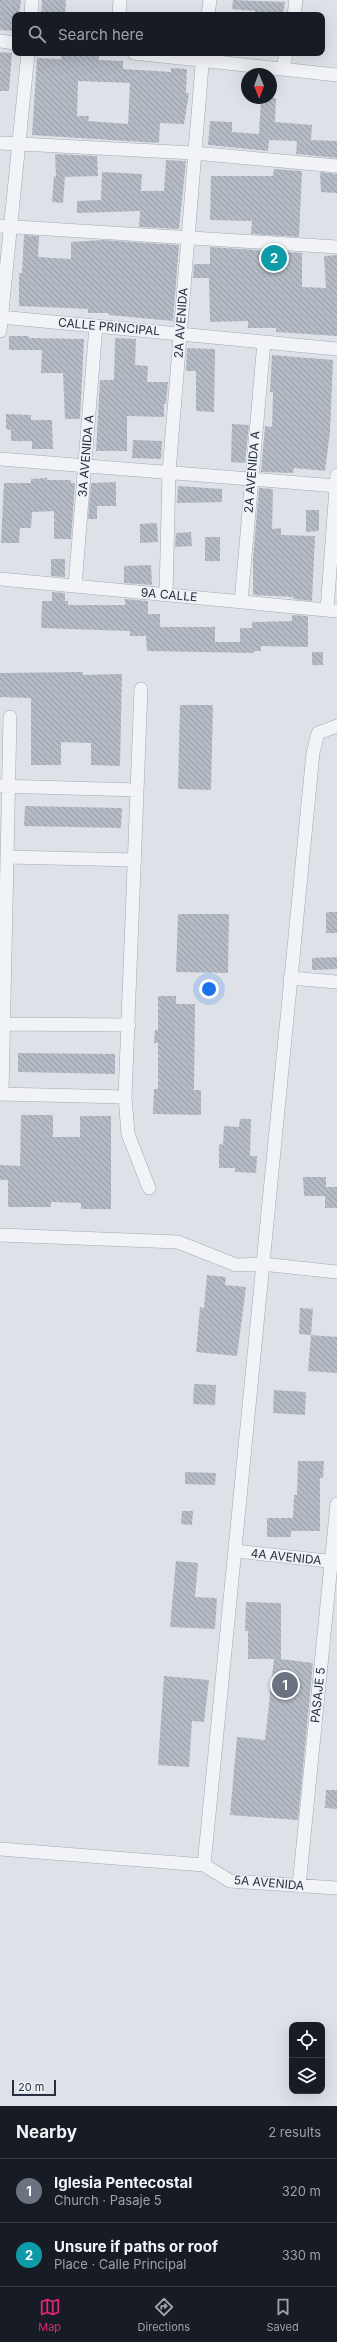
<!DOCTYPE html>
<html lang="en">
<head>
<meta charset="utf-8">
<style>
	body { margin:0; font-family:Inter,sans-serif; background:#242831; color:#f1f3f6 }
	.controls { position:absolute; right:12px; bottom:12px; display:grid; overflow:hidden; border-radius:8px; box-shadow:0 4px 16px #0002 }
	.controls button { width:36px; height:36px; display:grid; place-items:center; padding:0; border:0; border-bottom:1px solid #363941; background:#171b24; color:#f1f3f6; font:20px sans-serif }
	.compass { position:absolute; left:241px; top:68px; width:36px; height:36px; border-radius:50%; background:#171b24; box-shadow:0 4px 16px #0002; rotate:179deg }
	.scale { position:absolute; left:12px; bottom:10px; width:44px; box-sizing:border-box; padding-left:4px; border:2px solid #273040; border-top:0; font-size:11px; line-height:14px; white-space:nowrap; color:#273040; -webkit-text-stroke:3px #eef1f6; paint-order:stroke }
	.you { position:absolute; left:209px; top:989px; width:14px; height:14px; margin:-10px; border:3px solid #fff; border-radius:50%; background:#1a73e8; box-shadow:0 0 0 6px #1a73e833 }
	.badge { display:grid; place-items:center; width:26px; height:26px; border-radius:50%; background:#db2777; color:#fff; font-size:13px; font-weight:700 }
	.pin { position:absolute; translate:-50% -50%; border:2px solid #fff; box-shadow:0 1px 4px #0006 }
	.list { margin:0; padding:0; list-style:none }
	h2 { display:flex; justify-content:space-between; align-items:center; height:52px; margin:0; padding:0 16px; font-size:17px }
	h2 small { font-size:13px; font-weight:400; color:#9ea1a6 }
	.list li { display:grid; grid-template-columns:26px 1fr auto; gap:12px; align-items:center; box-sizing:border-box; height:64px; padding:0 16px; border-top:1px solid #363941 }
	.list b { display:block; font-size:15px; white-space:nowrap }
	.list p { margin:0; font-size:13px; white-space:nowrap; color:#9ea1a6 }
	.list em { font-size:13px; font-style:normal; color:#9ea1a6 }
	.icon { flex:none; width:22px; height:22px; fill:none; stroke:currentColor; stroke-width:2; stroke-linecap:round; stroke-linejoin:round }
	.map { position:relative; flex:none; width:337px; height:2106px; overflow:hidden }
	.search { position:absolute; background:#171b24; box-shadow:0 4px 16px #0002; left:12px; right:12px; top:12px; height:44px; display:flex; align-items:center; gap:10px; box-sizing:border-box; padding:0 14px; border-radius:8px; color:#9ea1a6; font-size:15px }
	.sheet { height:180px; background:#171b24 }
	nav { display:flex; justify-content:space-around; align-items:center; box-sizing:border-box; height:56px; border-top:1px solid #363941; background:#171b24; font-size:11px; color:#9ea1a6 }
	nav a { display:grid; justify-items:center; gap:2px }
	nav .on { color:#db2777 }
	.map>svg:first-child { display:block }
	.building { fill:url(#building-back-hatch); fill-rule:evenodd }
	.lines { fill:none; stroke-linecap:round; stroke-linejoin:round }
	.minor-casing { stroke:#a3a9b2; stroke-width:14 }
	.minor { stroke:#f1f3f6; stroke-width:13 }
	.labels { text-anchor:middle; stroke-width:3; stroke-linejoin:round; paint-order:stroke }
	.street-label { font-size:12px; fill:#273040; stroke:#eef1f6 }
</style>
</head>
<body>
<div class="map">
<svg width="337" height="2106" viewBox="0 0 337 2106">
	<defs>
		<pattern id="building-back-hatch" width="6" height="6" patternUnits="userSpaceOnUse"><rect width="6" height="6" fill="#b5bbc5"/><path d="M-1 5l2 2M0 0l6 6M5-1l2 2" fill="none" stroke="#9398a1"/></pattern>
	</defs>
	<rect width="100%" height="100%" fill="#dee2e8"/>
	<path class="building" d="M0 0H21L19 15H15V31L0 30Z
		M42 0H66L65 15H41Z
		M233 0 285 2 283 15H256L255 11 232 9Z
		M0 52 12 53 9 91H0Z
		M61 56H99V60L123 61V69L171 72V68L187 69 186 93H189L184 124 160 123 159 143 32 135 37 58 61 59ZM78 81 130 83 128 124 88 121 89 116H77Z
		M261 98H276L275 122 312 125 311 140 337 141V158L296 154 297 141 269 140 268 151 208 145 210 121 232 122V132L259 134Z
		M55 154 97 156 98 176 62 177H65L63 203 52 202 54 176 56 177Z
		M166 160 186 161 179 229 139 227 140 211 77 213V201L101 200 102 172 142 174 141 191H164Z
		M274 169 302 171 299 237 251 234 252 221 210 220 211 176H273Z
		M320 172 337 174V193L321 192Z
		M24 235 39 236 38 257 71 259V242L102 240 179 245 173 321 109 315V313H88V309L19 306V273H22Z
		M210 247 302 253V287L326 288 324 256 337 255V336L276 332V328H248V321L210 322 209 278H193L194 264H210Z
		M9 336H29V338L84 339 80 419H65L63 373H41L42 350H9Z
		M115 338 136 339 135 365 148 366 147 382H168L166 404H164V417L127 416V451H96L100 380H114Z
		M187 348 215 349 214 412 196 411V371H186Z
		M272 355 333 360 330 432 325 471 294 468 293 473 261 472 265 426 272 427 273 392H270Z
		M6 414 31 415V420H52L53 449H32V441H11V430L6 429Z
		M232 424 249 425 245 463 231 462Z
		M133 440 162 441 161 459 132 458Z
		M47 478V480H71V483H75L71 539H54V511L32 512 31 528H20L19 543H1L4 483H31V479Z
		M116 482V506H97V519H88L91 483Z
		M178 486 222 489V502L177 503Z
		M259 488 273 489 272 529 281 528V535L315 536 312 601 293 599V597L253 595V558Z
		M306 510H319V531L306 532Z
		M157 523 158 542 140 543V524Z
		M191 532 192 546 175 547 176 533Z
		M205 537H220V561H205Z
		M51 559H65V577L51 576Z
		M151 565 152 585 124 583V566Z
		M52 592 65 593V601H68V605H125V599L148 601V614H160V627H215V642H240V628H252V622L292 621V615L308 616V647L261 646V651H254V653L147 651 146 636H130V631L41 628 42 601H52Z
		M312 652H323V665H312Z
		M83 672V675L122 674 120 766 91 765V743L61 742V765H31V698L0 697V673Z
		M180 705H213L211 790 178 789Z
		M25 806 122 808 121 828 24 826Z
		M326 912H337V933H326Z
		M178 914H229L228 973 176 972Z
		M337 957V969L312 970V958Z
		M158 996H176V1004H195L194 1090H201V1115L153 1114 154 1089H158V1043H154L155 1030H158Z
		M18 1053 115 1054V1074L18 1072Z
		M21 1115H53V1137H80V1116H111V1209H81V1203L51 1202V1207H8V1180H0V1165L20 1166Z
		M240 1119H251L250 1156H257L256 1173 235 1172V1168H219V1144L223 1145 224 1126 239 1127Z
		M303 1177H326V1187H337V1208H325V1196H304Z
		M207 1275 226 1277 225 1285 246 1287 237 1356 196 1352 200 1307 204 1308Z
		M300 1308 313 1309 311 1335 299 1334Z
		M311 1335 337 1337V1373L308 1371Z
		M194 1384 216 1385 215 1405 193 1404Z
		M274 1390 306 1392 305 1415 273 1413Z
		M298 1461H324L323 1478H320V1531H291V1537H267V1518H293L294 1495H297Z
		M185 1472 216 1473 215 1485 185 1484Z
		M182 1511H193L192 1525 181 1524Z
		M176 1561 198 1563 195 1597 217 1598 215 1629 170 1627Z
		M246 1602 281 1603V1659L313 1663 298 1820 230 1815 237 1737 265 1740 274 1659H248V1631H245Z
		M164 1676 209 1680 204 1722 192 1721 189 1767 158 1765Z
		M326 1790H337V1809L325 1808Z"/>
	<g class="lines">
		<defs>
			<path id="minor" d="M31 15 32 0
				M119 15 120 0
				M208 15 210 0
				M294 15 296 0
				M0 41 15 43
				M134 53 337 75
				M283 69 286 53
				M0 143 194 153 337 166
				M0 226 337 247
				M0 317 337 349
				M0 331 28 53
				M0 459 337 486
				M0 579 337 611
				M75 586 96 326
				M166 594 169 472 203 53
				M241 602 264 342
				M327 610 337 475
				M141 689 125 1097 128 1134 149 1188
				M0 786 137 790
				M7 857 135 860
				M290 978 337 982
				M3 1024 129 1025
				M0 1094 125 1097
				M2 1094 10 717
				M0 1235 178 1242 236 1265 262 1264 337 1272
				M236 1551 337 1562
				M0 1849 204 1865 230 1881 337 1888
				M204 1865 313 753 318 733 337 726
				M299 1886 337 1504"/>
		</defs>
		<use href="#minor" class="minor-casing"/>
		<use href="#minor" class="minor"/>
	</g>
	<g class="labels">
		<g class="street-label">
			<text transform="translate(181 323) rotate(-86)" y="4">2A AVENIDA</text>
			<text transform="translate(109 327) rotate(5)" y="4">CALLE PRINCIPAL</text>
			<text transform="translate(86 456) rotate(-85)" y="4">3A AVENIDA A</text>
			<text transform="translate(252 472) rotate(-85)" y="4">2A AVENIDA A</text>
			<text transform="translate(169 595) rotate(5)" y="4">9A CALLE</text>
			<text transform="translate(286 1557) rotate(6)" y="4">4A AVENIDA</text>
			<text transform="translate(318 1695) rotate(-84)" y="4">PASAJE 5</text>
			<text transform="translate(269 1883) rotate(5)" y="4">5A AVENIDA</text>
		</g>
	</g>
</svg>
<div class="controls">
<button><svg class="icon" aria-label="locate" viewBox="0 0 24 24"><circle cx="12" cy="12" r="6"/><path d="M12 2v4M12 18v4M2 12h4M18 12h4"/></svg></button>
<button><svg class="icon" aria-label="layers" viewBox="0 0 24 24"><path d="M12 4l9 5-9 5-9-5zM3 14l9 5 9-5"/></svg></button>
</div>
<svg class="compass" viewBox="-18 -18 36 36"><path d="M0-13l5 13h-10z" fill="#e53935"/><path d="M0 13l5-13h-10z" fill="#9ea1a6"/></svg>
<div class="scale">20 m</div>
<div class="you"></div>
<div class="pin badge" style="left:285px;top:1685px;background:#6b7280">1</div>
<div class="pin badge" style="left:274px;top:258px;background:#0f9aa8">2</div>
<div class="search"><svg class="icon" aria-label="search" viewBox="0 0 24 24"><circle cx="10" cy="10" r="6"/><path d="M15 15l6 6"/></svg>Search here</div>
</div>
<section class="sheet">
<h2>Nearby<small>2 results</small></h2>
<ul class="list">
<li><span class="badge" style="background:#6b7280">1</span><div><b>Iglesia Pentecostal</b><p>Church · Pasaje 5</p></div><em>320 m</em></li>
<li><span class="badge" style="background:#0f9aa8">2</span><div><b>Unsure if paths or roof</b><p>Place · Calle Principal</p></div><em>330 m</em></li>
</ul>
</section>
<nav>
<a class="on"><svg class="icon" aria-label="map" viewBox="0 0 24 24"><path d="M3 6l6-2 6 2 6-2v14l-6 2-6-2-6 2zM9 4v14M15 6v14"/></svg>Map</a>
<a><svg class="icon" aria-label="directions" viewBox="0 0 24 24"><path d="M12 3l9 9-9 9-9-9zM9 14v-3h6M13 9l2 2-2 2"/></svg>Directions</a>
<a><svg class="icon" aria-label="saved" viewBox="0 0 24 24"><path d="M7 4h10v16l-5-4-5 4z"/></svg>Saved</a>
</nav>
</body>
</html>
